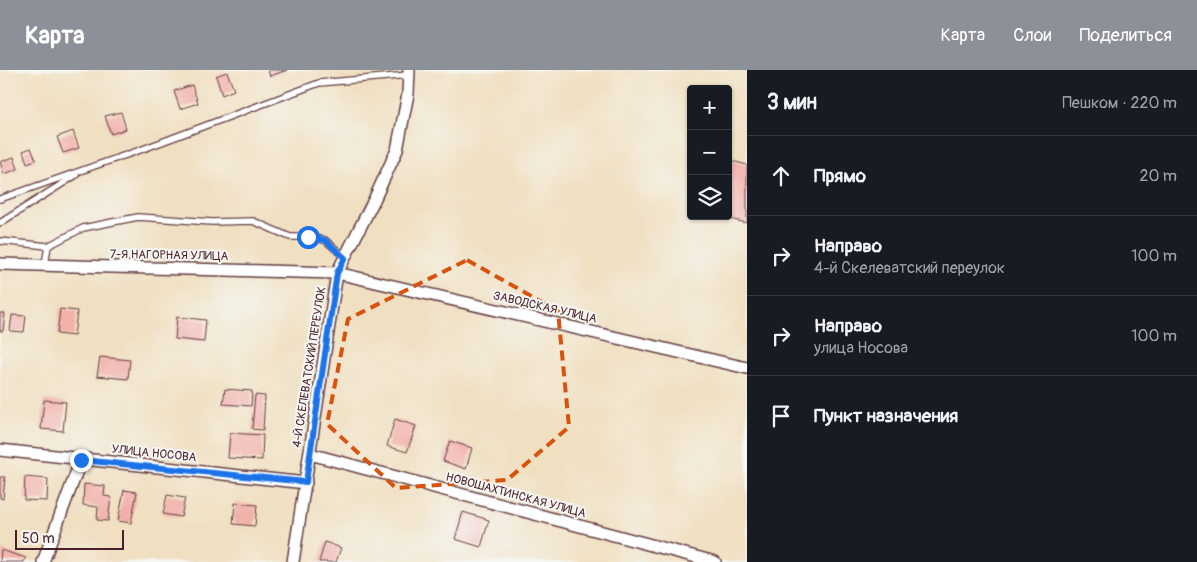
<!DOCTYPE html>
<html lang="ru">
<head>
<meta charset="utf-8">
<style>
	body { margin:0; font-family:Pangolin,sans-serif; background:#20242c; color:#f1f3f6 }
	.controls { position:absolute; right:15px; top:15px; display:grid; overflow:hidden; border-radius:5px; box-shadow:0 1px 4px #0004 }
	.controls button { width:45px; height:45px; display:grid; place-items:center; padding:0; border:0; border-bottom:1px solid #363941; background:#171b24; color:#f1f3f6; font:25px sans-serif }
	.scale { position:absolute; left:15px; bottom:12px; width:109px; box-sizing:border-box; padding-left:5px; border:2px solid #4a1f2b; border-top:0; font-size:14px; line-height:18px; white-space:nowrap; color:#4a1f2b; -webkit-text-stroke:4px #f6f6f2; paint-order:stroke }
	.stop { position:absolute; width:15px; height:15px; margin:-11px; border:4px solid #1a73e8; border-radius:50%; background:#fff }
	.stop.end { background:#1a73e8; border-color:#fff; box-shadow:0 1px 5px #0008 }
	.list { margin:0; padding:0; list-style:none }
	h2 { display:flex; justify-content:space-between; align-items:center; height:65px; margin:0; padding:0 20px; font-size:21px }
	h2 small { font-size:16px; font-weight:400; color:#9ea1a6 }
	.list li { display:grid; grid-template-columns:32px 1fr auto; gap:15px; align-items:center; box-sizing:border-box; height:80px; padding:0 20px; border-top:1px solid #363941 }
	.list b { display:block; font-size:19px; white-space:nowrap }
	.list p { margin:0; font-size:16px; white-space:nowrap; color:#9ea1a6 }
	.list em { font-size:16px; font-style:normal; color:#9ea1a6 }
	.icon { flex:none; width:28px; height:28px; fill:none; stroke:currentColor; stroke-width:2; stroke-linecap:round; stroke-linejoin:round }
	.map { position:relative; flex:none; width:747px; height:492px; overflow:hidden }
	header { display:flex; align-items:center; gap:30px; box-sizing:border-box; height:70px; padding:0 25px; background:#8c9099; color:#fff }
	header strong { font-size:24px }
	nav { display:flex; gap:28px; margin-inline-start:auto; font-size:18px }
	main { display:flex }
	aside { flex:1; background:#171b24 }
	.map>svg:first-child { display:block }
	.building { fill:#f2b0aa }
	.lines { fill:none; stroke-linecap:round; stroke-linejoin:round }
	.service-casing { stroke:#633c41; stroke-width:8 }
	.minor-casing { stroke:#633c41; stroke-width:14 }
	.service { stroke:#fff; stroke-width:5.5 }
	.minor { stroke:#fff; stroke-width:11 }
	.route { stroke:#1a73e8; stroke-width:6 }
	.marked { fill:none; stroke:#d8530f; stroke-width:4; stroke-dasharray:10 6; stroke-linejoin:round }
	.labels { text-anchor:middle; stroke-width:4; stroke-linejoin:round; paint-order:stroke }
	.street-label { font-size:12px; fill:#4a1f2b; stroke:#f6f6f2 }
</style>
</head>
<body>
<header>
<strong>Карта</strong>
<nav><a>Карта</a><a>Слои</a><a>Поделиться</a></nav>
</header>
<main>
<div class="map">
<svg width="747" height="492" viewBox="0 0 747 492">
	<rect width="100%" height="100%" fill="#f6f6f2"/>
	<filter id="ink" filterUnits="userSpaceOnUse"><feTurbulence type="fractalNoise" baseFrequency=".02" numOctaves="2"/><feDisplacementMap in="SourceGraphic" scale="10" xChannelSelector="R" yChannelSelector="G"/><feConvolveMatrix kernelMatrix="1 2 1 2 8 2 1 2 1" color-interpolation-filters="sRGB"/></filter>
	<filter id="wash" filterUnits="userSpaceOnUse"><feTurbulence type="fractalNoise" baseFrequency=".0096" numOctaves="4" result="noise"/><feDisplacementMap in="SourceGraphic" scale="20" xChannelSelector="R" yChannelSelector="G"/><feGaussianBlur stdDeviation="1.12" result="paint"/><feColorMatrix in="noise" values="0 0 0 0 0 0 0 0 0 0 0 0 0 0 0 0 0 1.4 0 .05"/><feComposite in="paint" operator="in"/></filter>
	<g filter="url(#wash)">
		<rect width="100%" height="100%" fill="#f0dfc0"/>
		<g id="blocks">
			<path class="building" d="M268 0H287L270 6Z
				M227 2 234 20 222 25 216 6Z
				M192 15 198 33 180 39 174 21Z
				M121 42 126 59 111 64 105 46Z
				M73 61 79 78 63 83 57 67Z
				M31 78 36 90 27 93 23 81Z
				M14 87 18 99 4 104 0 92Z
				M728 90 747 95V153L721 147 728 146Z
				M60 239 77 241 74 266 57 264Z
				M0 243H5L3 261H0Z
				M12 245 26 246 24 262 10 261Z
				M177 247 206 250 204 272 175 269Z
				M100 287 130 290 128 309 97 306Z
				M225 319 252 321 251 336 223 334Z
				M255 325 265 326 263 360 252 359Z
				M44 330 66 332 63 361 41 359Z
				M395 349 416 356 407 382 387 376Z
				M230 363 263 365 262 390 228 388Z
				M450 371 472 378 466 399 443 391Z
				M0 407H5L3 429 0 428Z
				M25 407 48 409 47 431 24 430Z
				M84 414 105 416 104 426 111 427 108 451 97 450 98 437 83 435Z
				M124 420 137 422 131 453 118 451Z
				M167 425 185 428 181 447 163 444Z
				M235 433 257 435 255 456 233 454Z
				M463 442 489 450 481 477 455 469Z
				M325 472 341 478 336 492H319Z
				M1 480 26 488 24 492H0Z"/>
		</g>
	</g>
	<g filter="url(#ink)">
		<use href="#blocks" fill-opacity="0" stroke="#633c41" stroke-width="1"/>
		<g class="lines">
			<defs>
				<path id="service" d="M0 129 143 79 319 13 409 5
					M0 153 76 105
					M0 171 48 176
					M45 195 48 176 83 158 138 147 212 152 253 151 290 167H308L325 170 345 187"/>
				<path id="minor" d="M0 194 337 203 747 298
					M0 380 306 413
					M310 384 715 492
					M43 492 81 390
					M293 492 337 203 374 130 397 80 408 24 409 0"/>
			</defs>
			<use href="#service" class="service-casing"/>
			<use href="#minor" class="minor-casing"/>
			<use href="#service" class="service"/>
			<use href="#minor" class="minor"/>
		</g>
	</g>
	<g class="lines" filter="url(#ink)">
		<path class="route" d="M81 390 306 412 337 203 345 188 325 170 308 167"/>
	</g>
	<path class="marked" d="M467 190 558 241 569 357 507 410 396 418 327 354 348 249Z"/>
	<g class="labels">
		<g class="street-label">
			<text transform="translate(169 185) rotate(1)" y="4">7-Я НАГОРНАЯ УЛИЦА</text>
			<text transform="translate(545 237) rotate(13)" y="4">ЗАВОДСКАЯ УЛИЦА</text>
			<text transform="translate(309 297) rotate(-81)" y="4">4-Й СКЕЛЕВАТСКИЙ ПЕРЕУЛОК</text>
			<text transform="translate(154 383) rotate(6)" y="4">УЛИЦА НОСОВА</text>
			<text transform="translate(516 425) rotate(15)" y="4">НОВОШАХТИНСКАЯ УЛИЦА</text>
		</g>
	</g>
</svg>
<div class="controls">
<button>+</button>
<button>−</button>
<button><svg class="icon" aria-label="layers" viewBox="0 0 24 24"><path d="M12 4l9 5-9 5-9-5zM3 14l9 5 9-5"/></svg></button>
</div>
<div class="scale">50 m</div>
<div class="stop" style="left:308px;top:167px"></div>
<div class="stop end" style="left:81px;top:390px"></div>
</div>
<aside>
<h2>3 мин<small>Пешком · 220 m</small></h2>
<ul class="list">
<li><svg class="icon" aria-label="ahead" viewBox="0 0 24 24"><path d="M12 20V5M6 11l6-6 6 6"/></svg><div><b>Прямо</b></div><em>20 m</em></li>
<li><svg class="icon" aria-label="right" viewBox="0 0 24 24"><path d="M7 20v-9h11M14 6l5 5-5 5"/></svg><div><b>Направо</b><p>4-й Скелеватский переулок</p></div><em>100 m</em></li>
<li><svg class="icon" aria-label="right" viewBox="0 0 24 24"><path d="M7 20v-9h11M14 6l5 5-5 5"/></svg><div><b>Направо</b><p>улица Носова</p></div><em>100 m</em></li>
<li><svg class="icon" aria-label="arrive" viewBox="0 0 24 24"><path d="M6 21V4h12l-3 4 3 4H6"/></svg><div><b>Пункт назначения</b></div></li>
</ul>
</aside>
</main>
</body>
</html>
